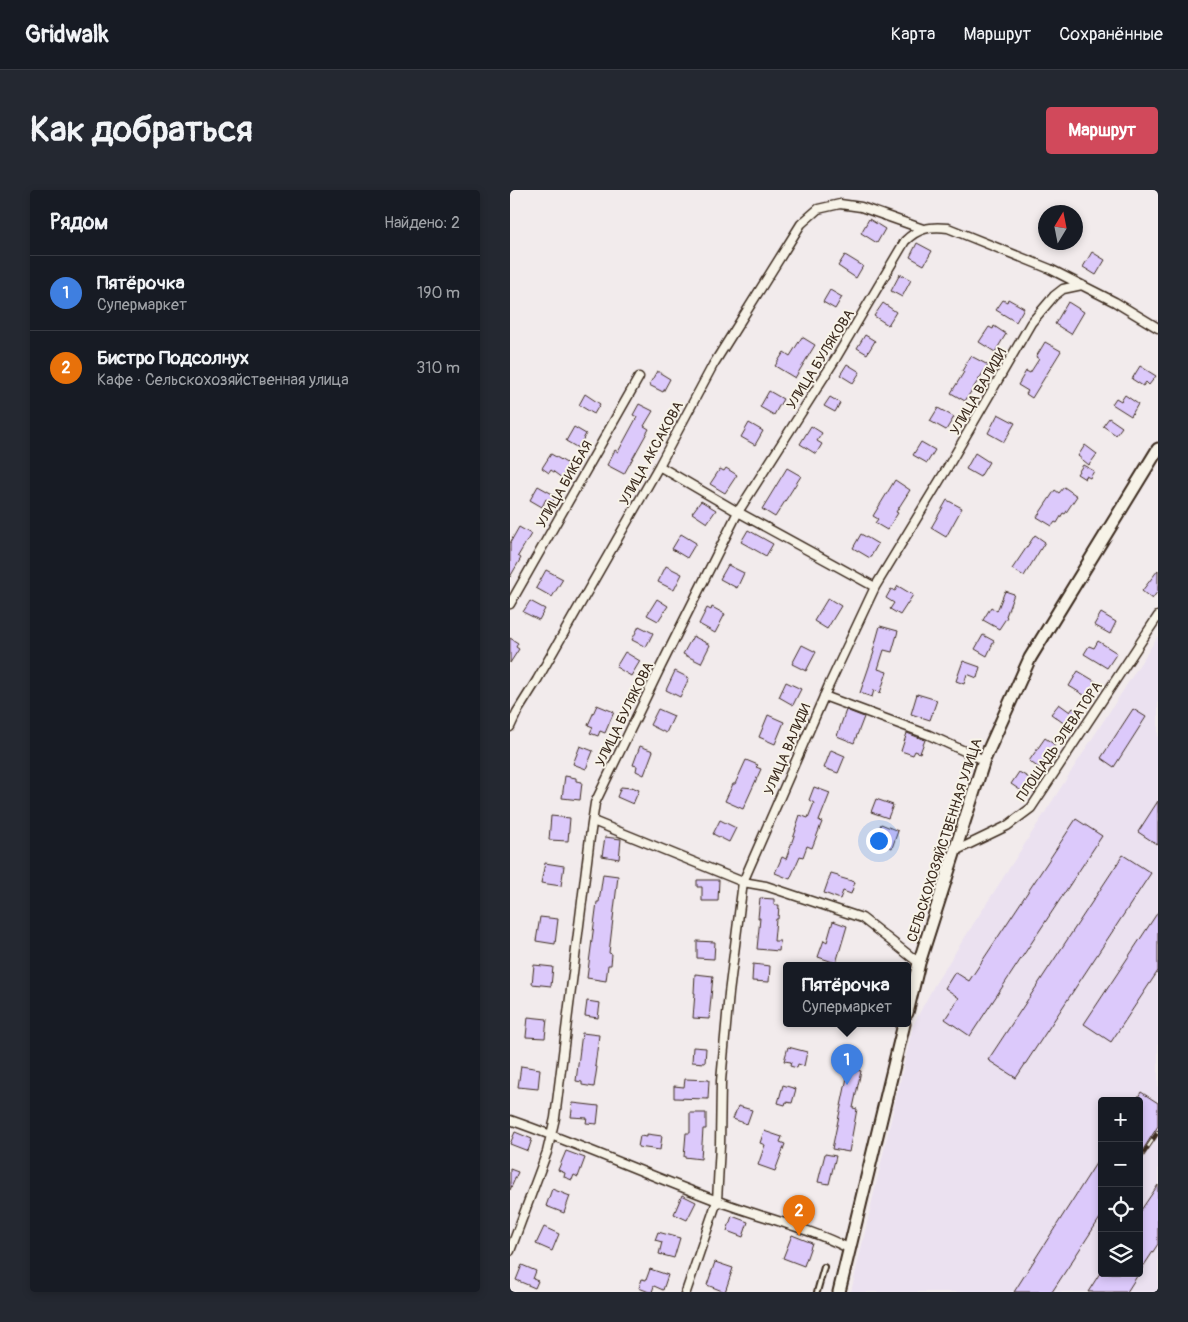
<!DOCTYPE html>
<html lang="ru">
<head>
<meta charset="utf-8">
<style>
	body { margin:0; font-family:Pangolin,sans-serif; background:#242831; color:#f1f3f6 }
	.controls { position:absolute; right:15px; bottom:15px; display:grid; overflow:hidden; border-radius:5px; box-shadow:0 2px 8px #0003 }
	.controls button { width:45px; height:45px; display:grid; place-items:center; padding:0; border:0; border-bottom:1px solid #363941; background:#171b24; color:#f1f3f6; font:25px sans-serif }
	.compass { position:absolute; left:528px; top:15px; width:45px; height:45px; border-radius:50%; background:#171b24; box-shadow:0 2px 8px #0003; rotate:10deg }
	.you { position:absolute; left:368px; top:650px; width:18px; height:18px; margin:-12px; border:4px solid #fff; border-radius:50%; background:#1a73e8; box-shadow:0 0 0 8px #1a73e833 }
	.badge { display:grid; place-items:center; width:32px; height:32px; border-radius:50%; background:#d1495b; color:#fff; font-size:16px; font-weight:700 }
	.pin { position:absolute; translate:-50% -41px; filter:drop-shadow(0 1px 2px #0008) }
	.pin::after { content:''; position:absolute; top:26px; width:18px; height:15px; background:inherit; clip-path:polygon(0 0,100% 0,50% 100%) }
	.popup { position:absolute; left:273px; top:772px; width:128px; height:65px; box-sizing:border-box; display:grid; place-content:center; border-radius:5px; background:#171b24; filter:drop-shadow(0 1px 4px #0005); font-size:16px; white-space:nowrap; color:#9ea1a6 }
	.popup b { font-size:19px; color:#f1f3f6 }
	.popup::after { content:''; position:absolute; left:50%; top:100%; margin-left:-10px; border:10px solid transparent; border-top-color:#171b24 }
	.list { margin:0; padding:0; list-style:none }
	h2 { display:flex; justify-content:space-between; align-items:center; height:65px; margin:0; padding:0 20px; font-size:21px }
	h2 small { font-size:16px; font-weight:400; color:#9ea1a6 }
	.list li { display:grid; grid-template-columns:32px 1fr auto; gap:15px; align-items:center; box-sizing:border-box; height:75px; padding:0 20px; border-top:1px solid #363941 }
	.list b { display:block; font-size:19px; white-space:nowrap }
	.list p { margin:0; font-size:16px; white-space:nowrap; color:#9ea1a6 }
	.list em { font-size:16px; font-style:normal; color:#9ea1a6 }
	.icon { flex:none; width:28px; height:28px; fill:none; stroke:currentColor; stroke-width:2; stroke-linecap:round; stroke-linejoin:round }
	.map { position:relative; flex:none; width:648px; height:1102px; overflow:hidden; border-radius:5px }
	header { display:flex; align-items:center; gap:30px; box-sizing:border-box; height:70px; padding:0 25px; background:#171b24; border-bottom:1px solid #363941 }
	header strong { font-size:24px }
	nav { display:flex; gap:28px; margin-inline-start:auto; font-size:18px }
	.intro { display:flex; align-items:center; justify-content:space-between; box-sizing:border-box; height:120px; padding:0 30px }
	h1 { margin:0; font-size:35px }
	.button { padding:12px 22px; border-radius:5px; background:#d1495b; color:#fff; font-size:18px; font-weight:700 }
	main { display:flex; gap:30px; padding:0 30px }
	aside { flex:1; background:#171b24; border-radius:5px; box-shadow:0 2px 8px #0003 }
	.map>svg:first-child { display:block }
	.built { fill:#ebe1f0; fill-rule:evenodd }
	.building { fill:#dcc9fb; stroke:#3b2a1e }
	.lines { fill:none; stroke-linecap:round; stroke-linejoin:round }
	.service-casing { stroke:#3b2a1e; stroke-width:8 }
	.minor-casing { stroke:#3b2a1e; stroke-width:11 }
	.secondary-casing { stroke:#3b2a1e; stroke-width:15 }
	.service { stroke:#f7f3e8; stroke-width:4 }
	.minor { stroke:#f7f3e8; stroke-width:8 }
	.secondary { stroke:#f7f3e8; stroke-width:11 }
	.rail-casing { stroke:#3b2a1e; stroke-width:4.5 }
	.rail { stroke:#f7f3e8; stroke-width:2.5; stroke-dasharray:8; stroke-linecap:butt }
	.labels { text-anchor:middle; stroke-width:4; stroke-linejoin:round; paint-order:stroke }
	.street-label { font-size:14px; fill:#3b2a1e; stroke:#f7f3e8 }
</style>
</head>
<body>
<header>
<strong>Gridwalk</strong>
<nav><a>Карта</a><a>Маршрут</a><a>Сохранённые</a></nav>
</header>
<div class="intro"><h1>Как добраться</h1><a class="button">Маршрут</a></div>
<main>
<aside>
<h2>Рядом<small>Найдено: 2</small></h2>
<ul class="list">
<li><span class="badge" style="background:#3f7fe0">1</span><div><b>Пятёрочка</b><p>Супермаркет</p></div><em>190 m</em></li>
<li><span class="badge" style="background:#e8710a">2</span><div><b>Бистро Подсолнух</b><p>Кафе · Сельскохозяйственная улица</p></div><em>310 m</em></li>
</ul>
</aside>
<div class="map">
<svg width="648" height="1102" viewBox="0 0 648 1102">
	<rect width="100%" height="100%" fill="#f2ebec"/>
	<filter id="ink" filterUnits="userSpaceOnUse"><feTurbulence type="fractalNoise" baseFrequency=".02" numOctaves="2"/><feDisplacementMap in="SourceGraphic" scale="10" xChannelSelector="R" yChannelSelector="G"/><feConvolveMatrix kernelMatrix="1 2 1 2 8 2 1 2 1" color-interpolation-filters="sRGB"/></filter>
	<g filter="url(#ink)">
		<path class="built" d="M648 446V1102H341L403 835 425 794ZM592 911H629V1083H592Z"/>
		<path class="building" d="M359 29 375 39 367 53 351 43Z
			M407 53 422 61 414 75 400 67Z
			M582 62 595 70 586 85 573 77Z
			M335 65 353 76 346 88 328 76Z
			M390 84 401 90 392 107 381 101Z
			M320 100 332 107 325 119 313 112Z
			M498 109 514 118 506 132 486 120 493 110 497 112Z
			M558 112 574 122 561 144 545 134Z
			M373 113 386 122 378 135 364 126Z
			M484 136 496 144 485 162 469 152 479 137 483 139Z
			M355 145 365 151 357 164 347 158Z
			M292 147 305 155 285 188 265 176 274 162 280 166Z
			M535 152 551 161 522 208 516 204 518 201 508 195 516 181 520 183 529 169 526 167Z
			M461 166 478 175 455 211 441 203 454 182 452 181Z
			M337 174 350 182 343 193 330 185Z
			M630 176 646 186 639 195 636 192 633 196 622 189Z
			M147 181 160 189 153 202 139 195Z
			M259 201 273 209 264 225 250 217Z
			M75 204 90 214 84 224 69 215Z
			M615 205 628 214 621 226 602 214 606 208 611 211Z
			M320 207 330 213 325 222 314 216Z
			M129 214 143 221 134 236 139 239 114 284 97 275 105 260 108 262 127 227 123 225Z
			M428 218 444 227 436 240 420 231Z
			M488 224 505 233 494 252 478 243Z
			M599 228 612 237 606 245 593 236Z
			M239 233 253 241 245 255 231 247Z
			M301 236 312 243 307 251 312 254 306 264 290 254Z
			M64 237 76 244 68 258 56 251Z
			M411 252 425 260 417 273 403 265Z
			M575 255 587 264 579 275 568 266Z
			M465 263 479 272 470 287 456 279Z
			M41 264 60 275 52 288 41 280 39 283 32 278Z
			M573 275 584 281 580 288 576 286 575 289 567 284Z
			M216 278 227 285 215 303 200 294 210 279 214 281Z
			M277 278 291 286 265 327 252 319Z
			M385 290 400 300 386 322 388 323 377 340 365 333 368 329 363 326Z
			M28 296 46 306 42 313 36 309 32 317 20 310Z
			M554 297 567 306 555 324 553 323 547 333 545 332 542 336 527 327 545 300 549 303Z
			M437 310 452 318 436 347 421 338Z
			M191 311 206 320 197 333 182 323Z
			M9 337 21 344 8 366 11 368 0 387V353Z
			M238 340 263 354 256 366 231 352Z
			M171 344 186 353 177 368 162 359Z
			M351 344 368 354 360 368 343 358Z
			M525 345 535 352 514 386 502 379Z
			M218 375 234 383 227 398 210 389Z
			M156 376 172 384 164 400 148 392Z
			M36 380 53 389 42 407 26 398Z
			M648 380V401L642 409 632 401Z
			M388 396 403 405 390 425 380 419 384 413 376 408 381 399 385 401Z
			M495 401 504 404 496 426 497 427 489 439 473 430 481 417 487 421Z
			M318 408 331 416 317 439 304 431Z
			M147 409 158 416 148 431 137 425Z
			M20 411 35 419 29 430 13 422Z
			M202 417 215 424 205 443 189 434 197 418 201 420Z
			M591 423 606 432 600 444 584 435Z
			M129 436 143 443 136 457 122 450Z
			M370 436 388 441 382 462 374 460 368 479 377 482 370 503 364 500 362 507 350 503 364 462 363 461Z
			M473 445 484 451 477 466 465 459Z
			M183 446 200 455 191 473 173 464Z
			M0 448 8 453 6 457 9 459 0 473Z
			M588 451 607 463 597 478 574 464 579 456 584 458Z
			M292 455 306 462 296 481 282 474Z
			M115 462 130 471 121 486 106 477Z
			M453 471 470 477 467 488 457 484 454 494 446 491Z
			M165 481 179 488 170 507 156 500Z
			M568 481 588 493 579 508 559 496Z
			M276 492 291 499 283 515 269 507Z
			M407 504 427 510 420 530 401 524Z
			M549 514 560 522 563 518 569 523 559 537 541 524Z
			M87 515 104 522 95 543 90 541 88 546 80 543 83 537 78 535Z
			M148 519 164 526 156 543 140 535Z
			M623 519 636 527 604 577 591 568Z
			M336 520 354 527 344 553 327 546Z
			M258 525 274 532 265 554 249 547Z
			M397 543 415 550 410 563 405 561 403 565 391 561Z
			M535 548 545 555 529 578 519 571Z
			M70 556 83 561 76 579 63 574Z
			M130 556 143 561 134 585 126 581 127 576 123 575Z
			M321 560 335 566 328 583 314 578Z
			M236 570 248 575 246 577 251 579 233 619 215 611 223 594H225Z
			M509 582 521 589 513 602 501 594Z
			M55 586 66 588V591L72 592 70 610 52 608Z
			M111 597 121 598 122 597 129 600 123 614 107 607Z
			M304 597 320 603 309 631 312 632 302 658 297 656 293 667 290 666 280 689 265 683 272 667 276 669 286 640H285L290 625 298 628 304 613 299 610Z
			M366 609 383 615 378 628 361 622Z
			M648 611V655L628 642Z
			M41 626 60 628 58 651 39 650Z
			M566 629 592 646 460 846 435 829 449 808 435 798 445 782 459 791Z
			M210 630 226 638 219 652 203 644Z
			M371 634 388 641 382 658 364 651Z
			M95 647 111 649 109 669 92 666Z
			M613 665 641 683 506 888 478 870Z
			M35 673 54 676 51 696 31 693Z
			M321 683 328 685V687L345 692 341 704 333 701 330 709 314 703Z
			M93 684 108 686 99 763 102 764 101 775H98L96 791 77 788 87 712H89Z
			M187 690H209L208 711H192V697H187Z
			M250 708 264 709V715H269L268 729H266L264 751H270L269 761 247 759 250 728H248Z
			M648 722V781L601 852 574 834Z
			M30 727 48 729 45 754 26 751Z
			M323 731 337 736 326 773 308 767 314 750 317 752Z
			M187 751 205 752 204 769 187 768Z
			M243 774 260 776 259 792 242 791Z
			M24 775 43 777 41 796 22 794Z
			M185 784 203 786 199 829 183 828 185 803H184Z
			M77 811 90 813 88 828 75 826Z
			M18 827 37 829 35 848 16 847Z
			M72 843 89 845 85 876 87 877 84 897 72 895V892L66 891Z
			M183 857 196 858 195 873 182 872Z
			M278 857 297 862 294 876 288 874 287 878 280 876 281 872 274 871Z
			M11 876 30 879 28 899 8 897Z
			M339 878 351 881 343 918 347 919 339 962 322 959Z
			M175 889 199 890 198 909 164 908V896L174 897Z
			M273 895 286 899 282 913 276 912 275 915 268 913Z
			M631 902 648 913V936L629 966V911H626Z
			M63 913 89 916 87 934 76 933 77 928 61 927Z
			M228 916 242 920 237 934 223 929Z
			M180 923H196V939H193L191 969 174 967 176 943H180Z
			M254 941 272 947 270 952 275 954 265 981 248 975 255 955 250 953Z
			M5 942 22 949 18 961 0 954Z
			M137 944 152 946 150 960 128 957 130 946 137 947Z
			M56 961 75 968 68 987 64 985 62 990 54 987 55 983 48 980Z
			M315 964 326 966 319 994 308 992Z
			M592 964V1025L542 1102H504Z
			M0 979 8 982 0 1000Z
			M648 995V1054L629 1083V1023Z
			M42 999 60 1006 54 1023 36 1016Z
			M172 1005 186 1012 177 1030 164 1024Z
			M222 1026 238 1032 233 1047 217 1041Z
			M34 1037 49 1044 42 1061 26 1054Z
			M148 1042 170 1048 164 1068 149 1064 152 1052 145 1050Z
			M282 1045 302 1053 294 1076 273 1068Z
			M205 1072 223 1078 215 1102 197 1095Z
			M12 1075 26 1081 23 1089 28 1091 25 1098 6 1090Z
			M140 1079 158 1085 153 1100 144 1096 142 1102H139L129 1098 132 1089 136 1090Z
			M590 1083H629L617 1102H578Z"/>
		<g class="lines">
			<defs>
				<path id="service" d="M307 1102 314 1077"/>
				<path id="minor" d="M149 276 228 322 365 397
					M0 414 129 187
					M314 506 419 545 474 570
					M0 537 7 522 27 490 149 276 203 175 291 34 308 19 330 14 351 17 413 39
					M83 631 233 692 256 696 352 728 409 773
					M445 661 497 636 521 618 648 426
					M0 930C69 954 136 984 205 1010 250 1027 297 1037 340 1059
					M0 1061 37 962 45 928 80 647 85 613 151 476 228 322 326 168 395 51C408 38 420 36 438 38L540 79 605 112 648 138
					M176 1102 207 1011 210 955 211 891 219 803 233 692 319 495 365 397 436 280 521 133 544 106 553 99 572 95"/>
				<path id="secondary" d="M397 823 409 773 474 570 520 468 648 259
					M329 1102 394 834"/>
			</defs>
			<use href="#service" class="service-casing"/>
			<use href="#minor" class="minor-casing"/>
			<use href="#secondary" class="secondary-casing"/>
			<use href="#service" class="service"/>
			<use href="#minor" class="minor"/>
			<use href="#secondary" class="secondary"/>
			<defs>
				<path id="rail" d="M629 970 648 942"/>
			</defs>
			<use href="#rail" class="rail-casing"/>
			<use href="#rail" class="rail"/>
		</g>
	</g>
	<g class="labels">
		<g class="street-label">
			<text transform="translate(310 169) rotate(-58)" y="5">УЛИЦА БУЛЯКОВА</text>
			<text transform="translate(468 201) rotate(-60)" y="5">УЛИЦА ВАЛИДИ</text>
			<text transform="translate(141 263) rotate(-61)" y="5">УЛИЦА АКСАКОВА</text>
			<text transform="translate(54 294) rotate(-60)" y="5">УЛИЦА БИКБАЯ</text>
			<text transform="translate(114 524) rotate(-64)" y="5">УЛИЦА БУЛЯКОВА</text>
			<text transform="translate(549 551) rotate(-56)" y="5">ПЛОЩАДЬ ЭЛЕВАТОРА</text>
			<text transform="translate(277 559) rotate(-67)" y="5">УЛИЦА ВАЛИДИ</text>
			<text transform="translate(434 650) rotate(-72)" y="5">СЕЛЬСКОХОЗЯЙСТВЕННАЯ УЛИЦА</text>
		</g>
	</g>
</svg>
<div class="controls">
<button>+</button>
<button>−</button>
<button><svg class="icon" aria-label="locate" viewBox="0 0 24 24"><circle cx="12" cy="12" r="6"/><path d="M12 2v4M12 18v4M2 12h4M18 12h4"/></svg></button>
<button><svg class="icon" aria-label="layers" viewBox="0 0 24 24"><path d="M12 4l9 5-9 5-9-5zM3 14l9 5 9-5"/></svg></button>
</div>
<svg class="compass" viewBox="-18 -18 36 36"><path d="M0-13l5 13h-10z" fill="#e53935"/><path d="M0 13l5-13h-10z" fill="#9ea1a6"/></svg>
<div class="you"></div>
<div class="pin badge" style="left:337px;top:895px;background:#3f7fe0">1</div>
<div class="popup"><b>Пятёрочка</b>Супермаркет</div>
<div class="pin badge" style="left:289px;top:1046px;background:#e8710a">2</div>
</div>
</main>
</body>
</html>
